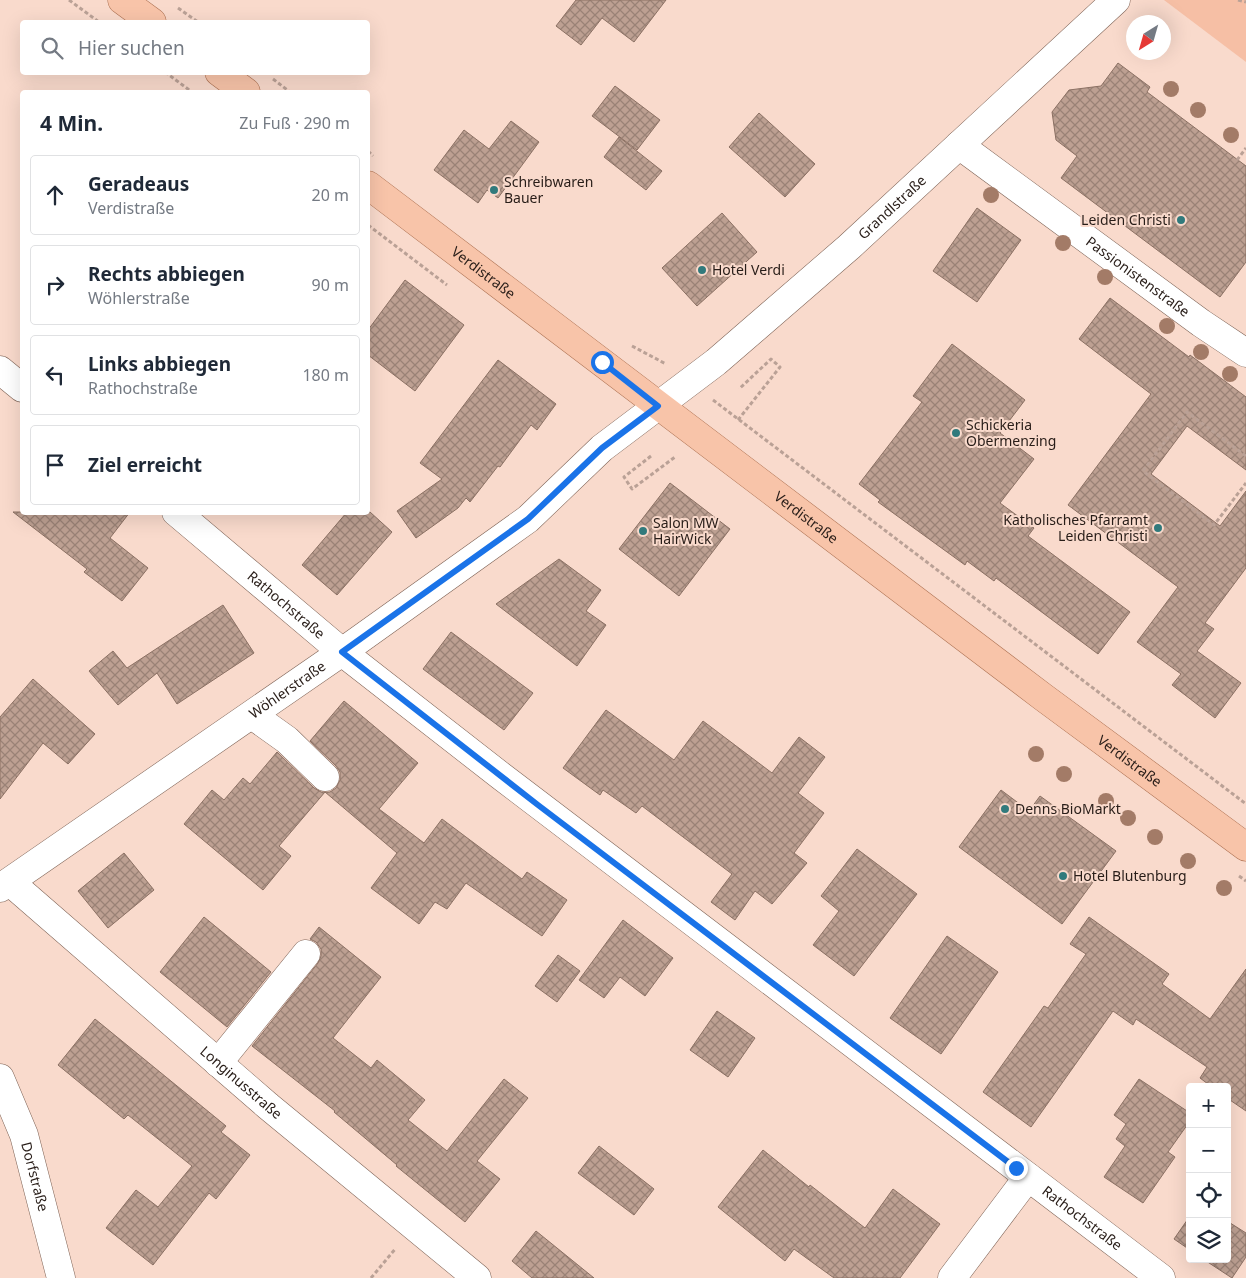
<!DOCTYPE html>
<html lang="de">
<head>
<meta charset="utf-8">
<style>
	body { margin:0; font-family:"Noto Sans",sans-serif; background:#f6f6f7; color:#1f2937 }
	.controls { position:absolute; right:15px; bottom:15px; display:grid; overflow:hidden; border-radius:5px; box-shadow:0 5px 20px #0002 }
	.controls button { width:45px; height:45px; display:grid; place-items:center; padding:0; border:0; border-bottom:1px solid #e0e1e3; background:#fff; color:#1f2937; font:25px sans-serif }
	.compass { position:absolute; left:1126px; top:15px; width:45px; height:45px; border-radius:50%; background:#fff; box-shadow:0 5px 20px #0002; rotate:217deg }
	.stop { position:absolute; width:15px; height:15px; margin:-11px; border:4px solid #1a73e8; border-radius:50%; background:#fff }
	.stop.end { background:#1a73e8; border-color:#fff; box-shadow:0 1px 5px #0008 }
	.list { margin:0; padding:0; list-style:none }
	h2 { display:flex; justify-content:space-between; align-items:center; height:65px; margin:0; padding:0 20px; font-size:21px }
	h2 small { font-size:16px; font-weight:400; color:#747a83 }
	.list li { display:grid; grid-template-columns:32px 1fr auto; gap:15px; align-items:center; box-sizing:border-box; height:80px; margin:0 10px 10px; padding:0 10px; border:1px solid #e0e1e3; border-radius:5px }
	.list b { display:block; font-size:19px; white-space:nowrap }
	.list p { margin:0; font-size:16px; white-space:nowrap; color:#747a83 }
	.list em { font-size:16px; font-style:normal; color:#747a83 }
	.icon { flex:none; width:28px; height:28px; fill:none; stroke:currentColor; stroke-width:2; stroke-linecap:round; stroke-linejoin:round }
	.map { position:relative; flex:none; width:1246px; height:1278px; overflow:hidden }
	.search { position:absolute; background:#fff; box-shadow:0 5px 20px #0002; left:20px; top:20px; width:350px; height:55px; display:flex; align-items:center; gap:12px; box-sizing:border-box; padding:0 18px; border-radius:5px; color:#747a83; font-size:19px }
	.panel { position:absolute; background:#fff; box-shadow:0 5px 20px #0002; left:20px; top:90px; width:350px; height:425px; border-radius:5px }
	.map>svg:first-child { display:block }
	.park { fill:#f6bfa5 }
	.building { fill:url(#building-cross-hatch); stroke:#8b7063 }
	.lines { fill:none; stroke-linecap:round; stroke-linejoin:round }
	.minor-casing { stroke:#7f6457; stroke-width:29 }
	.major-casing { stroke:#ac7051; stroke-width:29 }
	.path { stroke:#baa196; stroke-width:3; stroke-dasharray:4 2.5; stroke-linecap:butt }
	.minor { stroke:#fff; stroke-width:28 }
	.major { stroke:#f8c4a9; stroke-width:28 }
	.tree { fill:#a37b67 }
	.route { stroke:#1a73e8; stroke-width:6 }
	.poi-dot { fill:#317a7c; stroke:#f9dacc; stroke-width:2 }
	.labels { text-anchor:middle; stroke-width:4; stroke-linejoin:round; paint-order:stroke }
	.poi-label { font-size:14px; fill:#281d18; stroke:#f9dacc; text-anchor:start }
	.street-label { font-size:14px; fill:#281d18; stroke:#f9dacc }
</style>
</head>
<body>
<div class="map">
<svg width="1246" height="1278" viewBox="0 0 1246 1278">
	<defs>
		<pattern id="building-cross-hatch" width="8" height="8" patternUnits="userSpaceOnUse" patternTransform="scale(1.25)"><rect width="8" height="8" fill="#bda092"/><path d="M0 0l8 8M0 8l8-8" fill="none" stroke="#9a8276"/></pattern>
	</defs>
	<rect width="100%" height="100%" fill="#f9dacc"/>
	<path class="park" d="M1164 0H1246V62Z"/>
	<path class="building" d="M576 0H666L634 42 602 18 581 45 556 26Z
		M1118 63 1150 87 1147 92 1246 166V262L1220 297 1061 178 1077 156 1056 140 1052 112 1069 90 1101 86Z
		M615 86 660 120 637 150 592 116Z
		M759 113 815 164 785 197 729 147Z
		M511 121 539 142 498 198 487 190 478 203 434 170 464 130 489 149Z
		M619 137 662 171 646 190 604 157Z
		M977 208 1021 240 977 302 933 271Z
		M722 213 757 252 697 306 662 268Z
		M405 280 464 325 415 391 368 355V330Z
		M1110 298 1189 357 1190 355 1246 397V470L1187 426 1151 474 1220 526 1246 491V568L1205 623 1214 629 1197 651 1241 683 1215 718 1172 685 1181 674 1137 642 1178 587 1068 505 1151 394 1079 339Z
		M952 344 1025 400 1000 433 1034 459 1000 503 1034 528 1028 536 1130 612 1098 654 996 578 994 581 967 561 965 565 878 502 880 500 859 484 922 402 913 396Z
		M498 360 556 404 537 430 531 425 500 467 498 466 470 502 466 498 458 508 416 538 397 511 442 479 420 463Z
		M670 483 730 529 679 596 619 549Z
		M13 512H130L110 538 148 568 122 601 84 572 87 569Z
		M347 512H370L392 532 337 595 302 565Z
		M559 559 601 590 586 611 606 625 577 666 496 604Z
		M223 605 254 653 177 704 157 673 118 705 89 671 113 651 127 668Z
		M451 632 533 693 504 730 423 669Z
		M33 679 95 734 68 764 43 743 0 799V717Z
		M344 701 418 763 379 809 424 843 442 819 522 879 527 872 567 900 542 936 466 883 447 909 435 902 419 924 371 888 397 853 325 792H330L336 788 340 780V772L336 766 310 741Z
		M606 710 674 760 703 721 772 773 799 737 825 757 798 793 824 813 794 853 807 863 772 904 755 891 735 920 711 902 732 874 642 806 636 813 603 790 600 795 563 768Z
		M277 752 314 788 321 792H325L279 846 291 856 263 890 184 824 212 790 224 800 243 778 250 784Z
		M1001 790 1029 811 1040 796 1116 851 1062 924 959 847Z
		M857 849 917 894 854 976 813 945 839 911 821 896Z
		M124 853 154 890 108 928 78 891Z
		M204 917 271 972 227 1027 160 972Z
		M1089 917 1169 974 1162 984 1210 1019 1246 969V1111L1227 1098V1087H1212L1200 1078 1207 1067 1136 1019 1133 1025 1113 1011 1031 1127 983 1092 1044 1006 1048 1008 1086 954 1070 944Z
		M623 920 673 958 645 996 620 977 604 998 579 980Z
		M319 927 381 977 333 1038 371 1068 377 1060 425 1100 408 1120 447 1151 504 1079 528 1098 477 1161 500 1179 465 1222 396 1166 397 1165 334 1112 335 1111 252 1046 318 963 321 956V949L316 942 310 939Z
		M947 936 998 972 941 1054 890 1018Z
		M558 955 580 971 557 1002 535 986Z
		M717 1011 755 1038 728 1077 690 1050Z
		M95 1019 226 1126 221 1132 250 1155 216 1199 209 1193 153 1265 106 1228 136 1190 158 1207 192 1166 128 1115 124 1119 58 1065Z
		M1139 1079 1190 1113V1121L1168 1152 1175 1157 1143 1203 1104 1177 1125 1146 1116 1139 1126 1124 1114 1115Z
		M599 1146 654 1189 634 1215 578 1173Z
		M763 1150 809 1187 810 1185 865 1228 893 1189 940 1224 900 1278H834L794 1249 785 1261 718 1207Z
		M1190 1216V1250L1174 1239Z
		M1227 1221 1246 1233V1257L1232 1278 1203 1259H1227Z
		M536 1231 594 1278H532L512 1261Z"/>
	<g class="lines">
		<defs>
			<g id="minor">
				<path id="s1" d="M959 145 1201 323 1246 353"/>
				<path d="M0 370 22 388"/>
				<path id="s2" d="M176 512 342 652 501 776 1161 1278"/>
				<path d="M252 715 287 740 325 777"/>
				<path id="s3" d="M10 882 268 1106 477 1278"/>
				<path id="s4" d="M0 888 342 652 528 519 602 448 716 362 849 247 1116 0"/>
				<path d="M218 1063 306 954"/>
				<path id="s5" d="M0 1078 24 1135 61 1278"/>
				<path d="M952 1278 1028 1177"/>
			</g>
			<g id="major">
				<path d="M122 0 152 22"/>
				<path d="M219 72 246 92"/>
				<path id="s6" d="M368 185 1043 697 1246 847"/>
			</g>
		</defs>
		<use href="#minor" class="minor-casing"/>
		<use href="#major" class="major-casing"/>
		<path class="path" d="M69 0 99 22
			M1238 0 1246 2
			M178 8 198 22
			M165 72 192 92
			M273 79 290 92
			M368 151 373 156
			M1237 160 1246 148
			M368 225 447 285
			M632 346 666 364
			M713 400 1246 804
			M738 420 780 367 771 359 739 389
			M651 456 624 477 632 489 675 457
			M1246 456 1187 412 1143 471 1214 525 1246 483
			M1239 876 1246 881
			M371 1278 396 1248"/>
		<use href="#minor" class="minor"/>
		<use href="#major" class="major"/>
	</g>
	<g class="tree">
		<circle cx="1171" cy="89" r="8"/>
		<circle cx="1198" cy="110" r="8"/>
		<circle cx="1231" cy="135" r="8"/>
		<circle cx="991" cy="195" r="8"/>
		<circle cx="1063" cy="243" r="8"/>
		<circle cx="1105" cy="277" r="8"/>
		<circle cx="1167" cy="326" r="8"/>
		<circle cx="1201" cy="352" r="8"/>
		<circle cx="1230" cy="374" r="8"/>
		<circle cx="1036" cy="754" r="8"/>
		<circle cx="1064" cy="774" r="8"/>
		<circle cx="1106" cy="801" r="8"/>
		<circle cx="1128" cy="818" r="8"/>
		<circle cx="1155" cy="837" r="8"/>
		<circle cx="1188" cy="861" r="8"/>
		<circle cx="1224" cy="888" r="8"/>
	</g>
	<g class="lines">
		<path class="route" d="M602 362 658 406 602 448 528 519 342 652 538 805 1016 1168"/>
	</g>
	<g class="poi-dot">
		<circle cx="494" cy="190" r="5"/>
		<circle cx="1181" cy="220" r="5"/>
		<circle cx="702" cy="270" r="5"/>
		<circle cx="956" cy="433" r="5"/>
		<circle cx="1158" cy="528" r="5"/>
		<circle cx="643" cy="531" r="5"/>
		<circle cx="1005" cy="809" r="5"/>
		<circle cx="1063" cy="876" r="5"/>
	</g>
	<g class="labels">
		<g class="poi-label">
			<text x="504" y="187">Schreibwaren<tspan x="504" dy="16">Bauer</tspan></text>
			<text x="1171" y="225" text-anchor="end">Leiden Christi</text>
			<text x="712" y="275">Hotel Verdi</text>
			<text x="966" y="430">Schickeria<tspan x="966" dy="16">Obermenzing</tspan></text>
			<text x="1148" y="525" text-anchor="end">Katholisches Pfarramt<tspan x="1148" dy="16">Leiden Christi</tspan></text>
			<text x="653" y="528">Salon MW<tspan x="653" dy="16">HairWick</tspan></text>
			<text x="1015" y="814">Denns BioMarkt</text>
			<text x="1073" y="881">Hotel Blutenburg</text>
		</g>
		<g class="street-label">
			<text dy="5" stroke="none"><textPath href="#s4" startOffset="1124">Grandlstraße</textPath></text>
			<text dy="5" stroke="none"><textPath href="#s6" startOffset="145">Verdistraße</textPath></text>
			<text dy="5" stroke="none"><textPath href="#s1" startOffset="222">Passionistenstraße</textPath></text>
			<text dy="5" stroke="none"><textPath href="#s6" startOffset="550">Verdistraße</textPath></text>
			<text dy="5" stroke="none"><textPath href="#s2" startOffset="144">Rathochstraße</textPath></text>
			<text dy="5" stroke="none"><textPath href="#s4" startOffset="349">Wöhlerstraße</textPath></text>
			<text dy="5" stroke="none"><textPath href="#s6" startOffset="955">Verdistraße</textPath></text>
			<text dy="5" stroke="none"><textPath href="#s3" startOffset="306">Longinusstraße</textPath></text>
			<text dy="5" stroke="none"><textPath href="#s5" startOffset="105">Dorfstraße</textPath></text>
			<text dy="5" stroke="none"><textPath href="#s2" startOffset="1149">Rathochstraße</textPath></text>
		</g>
	</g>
</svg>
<div class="controls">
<button>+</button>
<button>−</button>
<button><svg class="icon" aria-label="locate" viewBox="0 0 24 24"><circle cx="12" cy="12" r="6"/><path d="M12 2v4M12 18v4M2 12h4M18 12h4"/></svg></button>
<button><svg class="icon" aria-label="layers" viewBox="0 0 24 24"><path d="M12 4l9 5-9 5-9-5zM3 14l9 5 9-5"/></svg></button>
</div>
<svg class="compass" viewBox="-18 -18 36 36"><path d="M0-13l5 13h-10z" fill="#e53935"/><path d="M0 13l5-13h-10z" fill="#747a83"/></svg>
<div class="stop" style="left:602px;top:362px"></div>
<div class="stop end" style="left:1016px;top:1168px"></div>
<div class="search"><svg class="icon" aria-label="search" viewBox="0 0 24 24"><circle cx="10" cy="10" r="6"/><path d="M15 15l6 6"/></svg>Hier suchen</div>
<section class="panel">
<h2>4 Min.<small>Zu Fuß · 290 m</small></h2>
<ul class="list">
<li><svg class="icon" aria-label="ahead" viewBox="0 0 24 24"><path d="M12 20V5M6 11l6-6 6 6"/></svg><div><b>Geradeaus</b><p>Verdistraße</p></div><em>20 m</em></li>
<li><svg class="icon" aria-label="right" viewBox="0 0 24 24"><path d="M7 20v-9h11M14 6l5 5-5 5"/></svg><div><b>Rechts abbiegen</b><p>Wöhlerstraße</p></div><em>90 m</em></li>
<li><svg class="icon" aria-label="left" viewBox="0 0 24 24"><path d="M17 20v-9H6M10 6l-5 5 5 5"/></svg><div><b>Links abbiegen</b><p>Rathochstraße</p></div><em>180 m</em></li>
<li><svg class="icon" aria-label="arrive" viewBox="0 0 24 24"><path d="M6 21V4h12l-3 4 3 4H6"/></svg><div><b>Ziel erreicht</b></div></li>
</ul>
</section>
</div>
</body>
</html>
